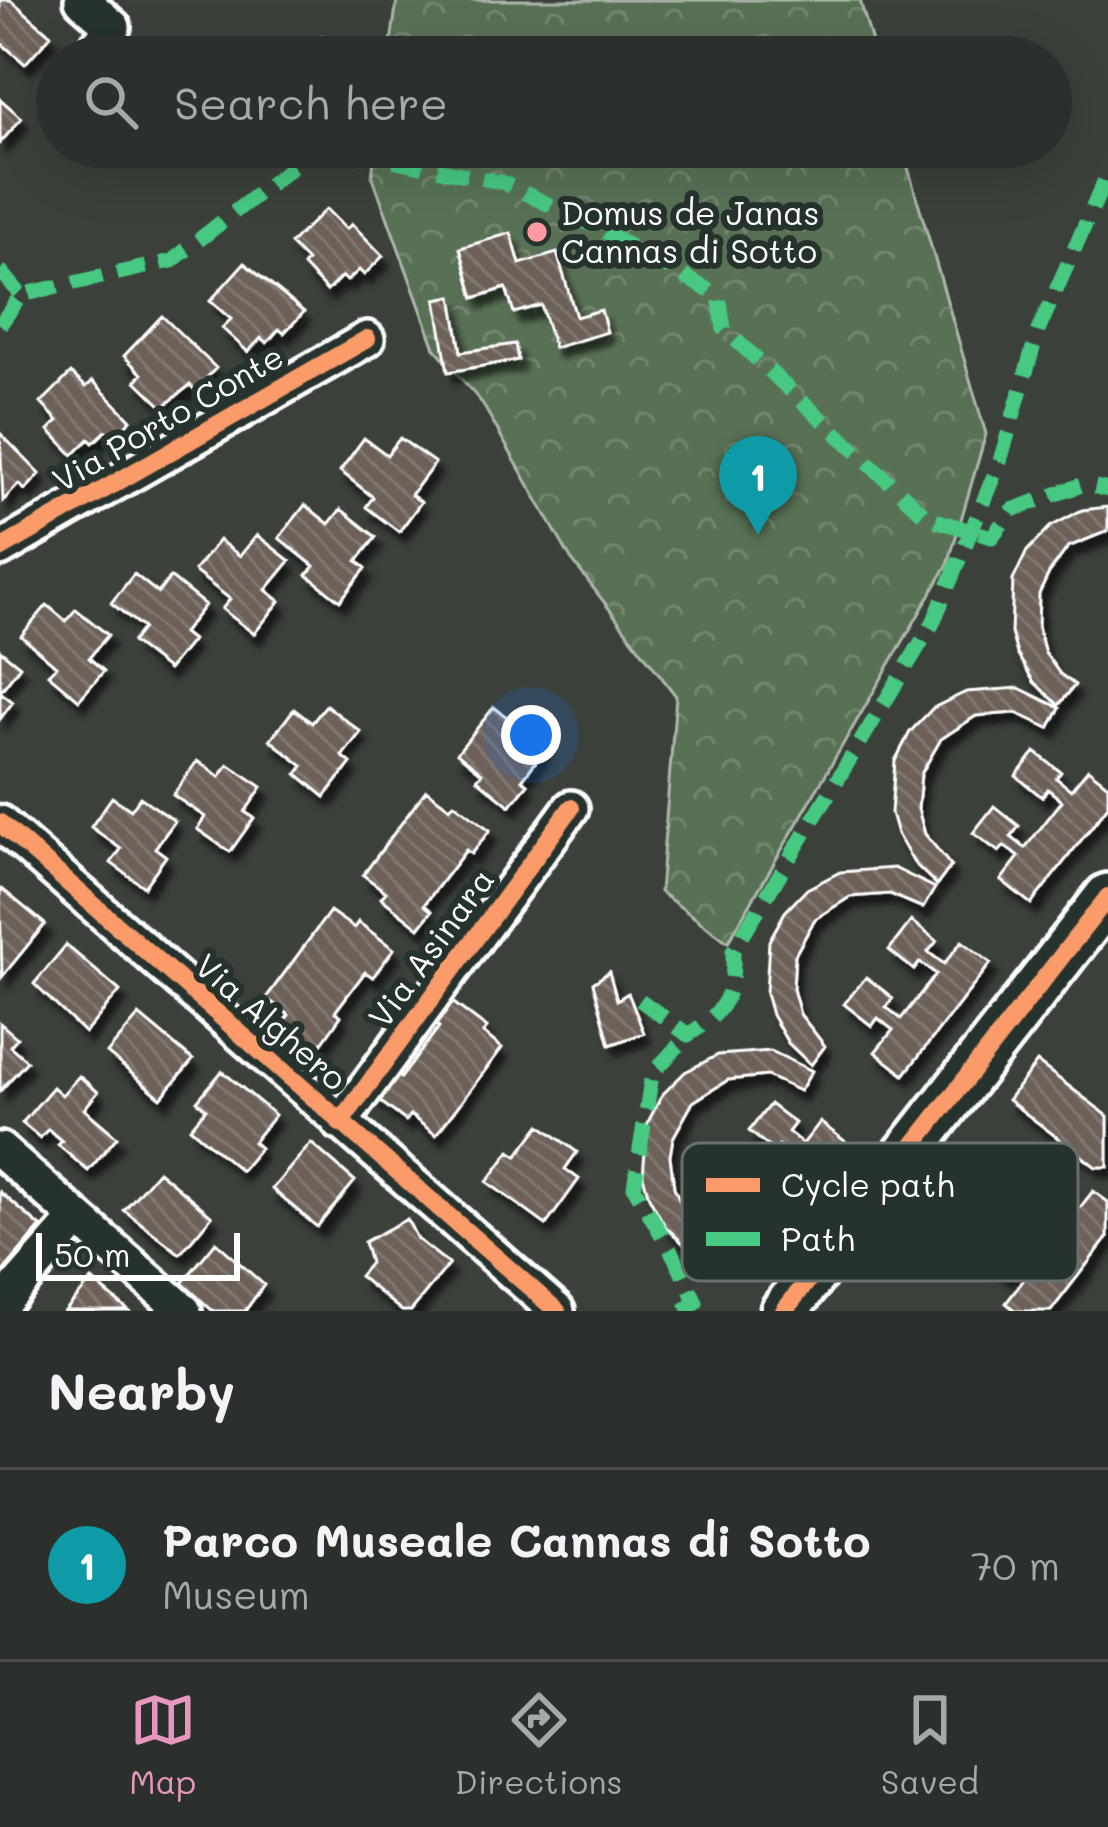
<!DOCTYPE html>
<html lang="en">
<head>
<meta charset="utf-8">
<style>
	body { margin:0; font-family:Mali,sans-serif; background:#343834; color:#f1f3f6 }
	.scale { position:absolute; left:36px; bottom:30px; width:204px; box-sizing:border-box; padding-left:12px; border:6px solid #fff; border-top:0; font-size:33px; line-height:42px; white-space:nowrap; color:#fff; -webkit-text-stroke:9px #26332d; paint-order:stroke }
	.you { position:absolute; left:531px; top:735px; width:42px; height:42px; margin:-30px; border:9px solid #fff; border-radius:50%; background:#1a73e8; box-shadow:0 0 0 18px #1a73e833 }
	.badge { display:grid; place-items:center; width:78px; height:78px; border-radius:50%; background:#e797bd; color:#fff; font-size:39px; font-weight:700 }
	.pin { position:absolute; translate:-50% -99px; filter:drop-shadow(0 3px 6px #0008) }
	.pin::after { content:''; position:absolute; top:63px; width:42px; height:36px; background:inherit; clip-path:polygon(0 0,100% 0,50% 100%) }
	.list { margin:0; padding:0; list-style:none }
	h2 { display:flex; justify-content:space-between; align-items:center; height:156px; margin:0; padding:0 48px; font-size:51px }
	h2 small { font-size:39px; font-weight:400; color:#a6a9a9 }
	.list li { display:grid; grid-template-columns:78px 1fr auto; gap:36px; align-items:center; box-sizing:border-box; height:192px; padding:0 48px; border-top:3px solid #484b48 }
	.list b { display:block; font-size:45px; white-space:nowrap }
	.list p { margin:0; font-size:39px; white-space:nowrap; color:#a6a9a9 }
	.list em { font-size:39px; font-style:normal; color:#a6a9a9 }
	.icon { flex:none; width:66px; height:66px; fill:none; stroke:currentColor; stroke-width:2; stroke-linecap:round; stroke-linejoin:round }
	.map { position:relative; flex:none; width:1108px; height:1311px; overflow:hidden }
	.search { position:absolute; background:#2c302c; box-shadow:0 12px 48px #0002; left:36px; right:36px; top:36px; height:132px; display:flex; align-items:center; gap:30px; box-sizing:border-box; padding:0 42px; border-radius:66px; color:#a6a9a9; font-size:45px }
	.sheet { height:348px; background:#2c302c }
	nav { display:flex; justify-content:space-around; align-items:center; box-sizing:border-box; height:168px; border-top:3px solid #484b48; background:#2c302c; font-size:33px; color:#a6a9a9 }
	nav a { display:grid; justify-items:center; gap:6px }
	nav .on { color:#e797bd }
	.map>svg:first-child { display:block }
	.park { fill:url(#park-crowns); stroke:#acb8aa; stroke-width:3 }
	.building { fill:url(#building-back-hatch); stroke:#fff; stroke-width:3; filter:url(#shadow) }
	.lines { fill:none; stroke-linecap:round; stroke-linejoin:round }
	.street-casing { stroke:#fff; stroke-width:42 }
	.secondary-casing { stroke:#fff; stroke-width:54 }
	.street { stroke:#26332d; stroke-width:33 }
	.secondary { stroke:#26332d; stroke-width:45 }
	.quiet { stroke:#46c982; stroke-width:15; stroke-dasharray:30 15; stroke-linecap:butt }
	.cycleway-casing { stroke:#26332d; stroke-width:26 }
	.cycleway { stroke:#fa9b69; stroke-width:18 }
	.poi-dot { fill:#ff9aa2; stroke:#26332d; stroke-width:4.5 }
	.labels { text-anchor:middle; stroke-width:12; stroke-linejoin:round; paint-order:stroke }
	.poi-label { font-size:33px; fill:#fff; stroke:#26332d; text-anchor:start }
	.street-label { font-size:33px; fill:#fff; stroke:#26332d }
	.key { fill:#26332d; stroke:#67706c; stroke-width:3 }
	.key-label { font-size:33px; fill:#fff }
</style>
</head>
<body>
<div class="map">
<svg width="1108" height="1311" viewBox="0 0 1108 1311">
	<defs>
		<pattern id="park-crowns" width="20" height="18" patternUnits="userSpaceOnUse" patternTransform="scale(3)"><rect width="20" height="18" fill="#597155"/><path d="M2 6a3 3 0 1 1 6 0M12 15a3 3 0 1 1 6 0" fill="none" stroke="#72866e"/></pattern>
		<pattern id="building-back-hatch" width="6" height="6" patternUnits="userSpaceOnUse" patternTransform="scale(3)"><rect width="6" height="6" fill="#6c6058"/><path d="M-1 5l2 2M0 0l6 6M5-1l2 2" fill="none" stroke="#827871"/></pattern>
		<filter id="shadow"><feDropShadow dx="6" dy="10" stdDeviation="3" flood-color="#0009"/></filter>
	</defs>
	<rect width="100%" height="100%" fill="#3b403a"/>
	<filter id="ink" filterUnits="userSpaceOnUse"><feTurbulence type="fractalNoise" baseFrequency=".00833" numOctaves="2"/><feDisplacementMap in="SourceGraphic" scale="24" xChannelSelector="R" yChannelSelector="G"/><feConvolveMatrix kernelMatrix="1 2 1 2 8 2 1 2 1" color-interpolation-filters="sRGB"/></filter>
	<g filter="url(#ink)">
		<path class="park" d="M397 0H860L876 57H389Z
			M376 147H902L986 434 948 564 728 942 660 892 676 696 571 559 482 403 435 348 372 175Z"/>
		<path class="building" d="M0 0H11L51 35 25 64 0 42Z
			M322 36 360 42 358 57H318Z
			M0 99 22 118 0 143Z
			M326 209 346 229 352 224 383 256 364 275 359 270 347 281 342 276 327 291 303 266 307 261 290 244Z
			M511 233 520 264 557 253 576 317 601 310 607 332 554 348 541 305 514 313 506 288 474 298 460 248Z
			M244 263 304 312 284 333 279 329 267 343 261 338 248 352 222 328 231 319 210 301Z
			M452 296 461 352 515 344 518 360 448 372 436 299Z
			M162 316 216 368 195 390 190 385 163 407 136 381 142 374 124 356Z
			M71 373 86 387 93 381 131 420 113 438 106 431 93 443 89 439 73 455 49 430 58 421 41 403Z
			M0 433 40 474 25 490 19 484 3 501Z
			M364 438 387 455 400 438 435 463 411 495 421 502 399 532 366 507 373 497 340 471Z
			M305 505 329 524 341 509 376 537 357 561 366 568 340 601 307 575 314 566 279 538Z
			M1108 507V531L1068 547 1049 573 1039 594 1038 628 1045 653 1060 674 1075 685 1059 705 1034 682 1017 654 1011 633 1013 580 1027 551 1050 527 1082 510Z
			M257 535 290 561 266 590 280 601 254 634 222 609 230 599 194 571 219 540 240 556Z
			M134 574 158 593 170 577 205 605 183 633 192 640 168 670 132 642 143 628 111 603Z
			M47 605 66 621 76 609 108 635 89 658 104 671 79 700 48 674 56 666 21 636Z
			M0 650 20 666 0 692 13 702 0 719Z
			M1019 688 1060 708 1049 728 1016 713 976 716 941 739 921 774 918 809 925 834 951 866 937 885 914 863 897 834 891 813 895 761 910 732 933 708 966 692Z
			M326 705 361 732 342 756 351 763 325 797 297 774 303 766 270 740 294 709 312 723Z
			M494 707 546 748 522 780 528 784 510 806 477 779 482 773 457 753Z
			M1035 752 1061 772 1056 778 1071 790 1088 769 1108 785V806L1031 904 1001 880 1019 857 1004 846 999 852 973 833 994 806 1019 826 1011 837 1025 848 1062 801 1048 789 1042 797 1016 776Z
			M197 761 220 777 228 764 262 787 245 812 254 818 230 852 197 829 205 817 173 795Z
			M426 790 450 808 454 803 490 830 471 854 466 850 424 905 432 911 419 928 381 898 386 892 363 875Z
			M112 797 131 810 140 797 175 821 155 848 166 856 144 887 111 863 121 849 91 827Z
			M894 868 935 888 923 908 890 894 850 897 815 919 795 955 793 989 800 1014 825 1046 811 1065 788 1043 772 1015 766 993 769 941 785 912 807 889 840 872Z
			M2 889 45 924 2 977 0 891Z
			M330 911 354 928 358 922 394 949 373 977 365 972 335 1012 341 1016 319 1047 284 1021 289 1015 266 998Z
			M911 921 937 941 928 952 944 964 962 941 991 963 904 1075 875 1052 893 1030 878 1018 872 1026 844 1004 866 977 893 998 886 1007 901 1019 936 974 920 962 914 970 889 950Z
			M66 945 120 991 85 1033 34 984Z
			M609 972 617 1000 628 993 644 1033 610 1045 593 983Z
			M451 1001 487 1028 483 1033 502 1048 436 1135 410 1115 406 1121 373 1096 392 1071 401 1078 439 1027 434 1023Z
			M139 1015 193 1060 161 1098 107 1053Z
			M0 1023 17 1038 10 1046 27 1061 0 1091Z
			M771 1051 812 1071 800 1091 767 1076 728 1080 693 1102 673 1138 670 1156 674 1187 684 1210 702 1229 688 1248 665 1226 649 1197 643 1176 647 1124 662 1095 685 1072 718 1055Z
			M1037 1062 1108 1116V1167H1096L1008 1100Z
			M222 1071 275 1115 253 1142 260 1148 241 1171 190 1128 206 1109 197 1101Z
			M79 1076 98 1092 84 1109 117 1137 88 1171 58 1145 62 1141 48 1129 40 1138 22 1123 53 1087 62 1095Z
			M770 1104 795 1123 788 1132 803 1144 820 1122 850 1145 763 1259 733 1236 751 1213 736 1201 730 1209 703 1188 726 1158 753 1178 746 1187 761 1199 794 1156 779 1145 774 1151 749 1131Z
			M540 1125 577 1152 565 1169 579 1179 546 1225 487 1182 510 1151 517 1156Z
			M311 1143 355 1181 317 1227 272 1189Z
			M158 1171 212 1216 180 1254 124 1210Z
			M1043 1175 1069 1195 1062 1204 1075 1214 1093 1191 1108 1202V1237L1051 1311H1016L1006 1303 1025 1278 1012 1269 1007 1276 982 1256 1001 1231 1027 1250 1021 1257 1034 1267 1068 1223 1056 1213 1050 1220 1024 1199Z
			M0 1192 41 1227 0 1275Z
			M407 1219 417 1239 449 1264 411 1311H402L359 1276 370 1263 364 1242Z
			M216 1242 264 1285 245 1311H213L182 1283Z
			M92 1280 129 1311H65Z"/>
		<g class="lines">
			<defs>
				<path id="street" d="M82 0 113 27 88 57
					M0 549 367 339
					M0 823 557 1311
					M340 1123 571 808
					M0 1150 184 1311
					M0 1306 78 1218"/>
				<path id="secondary" d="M784 1311 1108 897"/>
			</defs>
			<use href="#street" class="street-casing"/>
			<use href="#secondary" class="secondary-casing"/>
			<use href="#street" class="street"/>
			<use href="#secondary" class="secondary"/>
			<path class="quiet" d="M0 270 21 295
				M0 325 21 295 172 261 306 156 368 155 504 183 598 228 719 296 724 329 928 518 992 537 1012 510 1084 484 1108 490
				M640 1000 688 1035C726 1011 734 995 733 951L933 623 1000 461 1038 331 1108 173
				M683 1311 696 1302 675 1258 634 1187 652 1074 688 1035"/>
			<defs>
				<path id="cycleway" d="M0 549 367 339
					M0 823 557 1311
					M340 1123 571 808
					M784 1311 1108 897"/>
			</defs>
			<use href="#cycleway" class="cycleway-casing"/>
			<use href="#cycleway" class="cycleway"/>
		</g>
	</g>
	<circle class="poi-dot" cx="537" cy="232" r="12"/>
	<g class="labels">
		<g class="poi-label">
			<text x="561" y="225">Domus de Janas<tspan x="561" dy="38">Cannas di Sotto</tspan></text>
		</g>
		<g class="street-label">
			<text transform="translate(168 418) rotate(-30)" y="12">Via Porto Conte</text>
			<text transform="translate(431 948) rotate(-54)" y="12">Via Asinara</text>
			<text transform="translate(271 1022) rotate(41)" y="12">Via Alghero</text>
		</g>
	</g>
	<rect x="682" y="1143" width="396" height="138" rx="18" class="key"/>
	<rect x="706" y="1178" width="54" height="14" fill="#fa9b69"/>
	<rect x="706" y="1232" width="54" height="14" fill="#46c982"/>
	<g class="key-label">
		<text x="781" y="1197">Cycle path</text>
		<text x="781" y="1251">Path</text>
	</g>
</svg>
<div class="scale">50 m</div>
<div class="you"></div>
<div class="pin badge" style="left:758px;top:535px;background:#0f9aa8">1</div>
<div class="search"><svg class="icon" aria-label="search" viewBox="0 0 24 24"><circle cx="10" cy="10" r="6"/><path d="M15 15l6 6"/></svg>Search here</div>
</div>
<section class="sheet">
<h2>Nearby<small></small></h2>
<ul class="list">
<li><span class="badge" style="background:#0f9aa8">1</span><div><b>Parco Museale Cannas di Sotto</b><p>Museum</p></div><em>70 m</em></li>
</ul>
</section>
<nav>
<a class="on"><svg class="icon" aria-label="map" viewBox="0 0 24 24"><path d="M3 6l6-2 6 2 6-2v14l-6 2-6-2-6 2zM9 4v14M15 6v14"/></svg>Map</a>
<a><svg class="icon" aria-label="directions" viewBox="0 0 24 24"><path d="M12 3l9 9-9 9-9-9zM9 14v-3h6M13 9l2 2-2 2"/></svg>Directions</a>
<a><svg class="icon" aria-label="saved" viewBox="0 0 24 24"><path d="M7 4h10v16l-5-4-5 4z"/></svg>Saved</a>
</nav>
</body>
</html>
